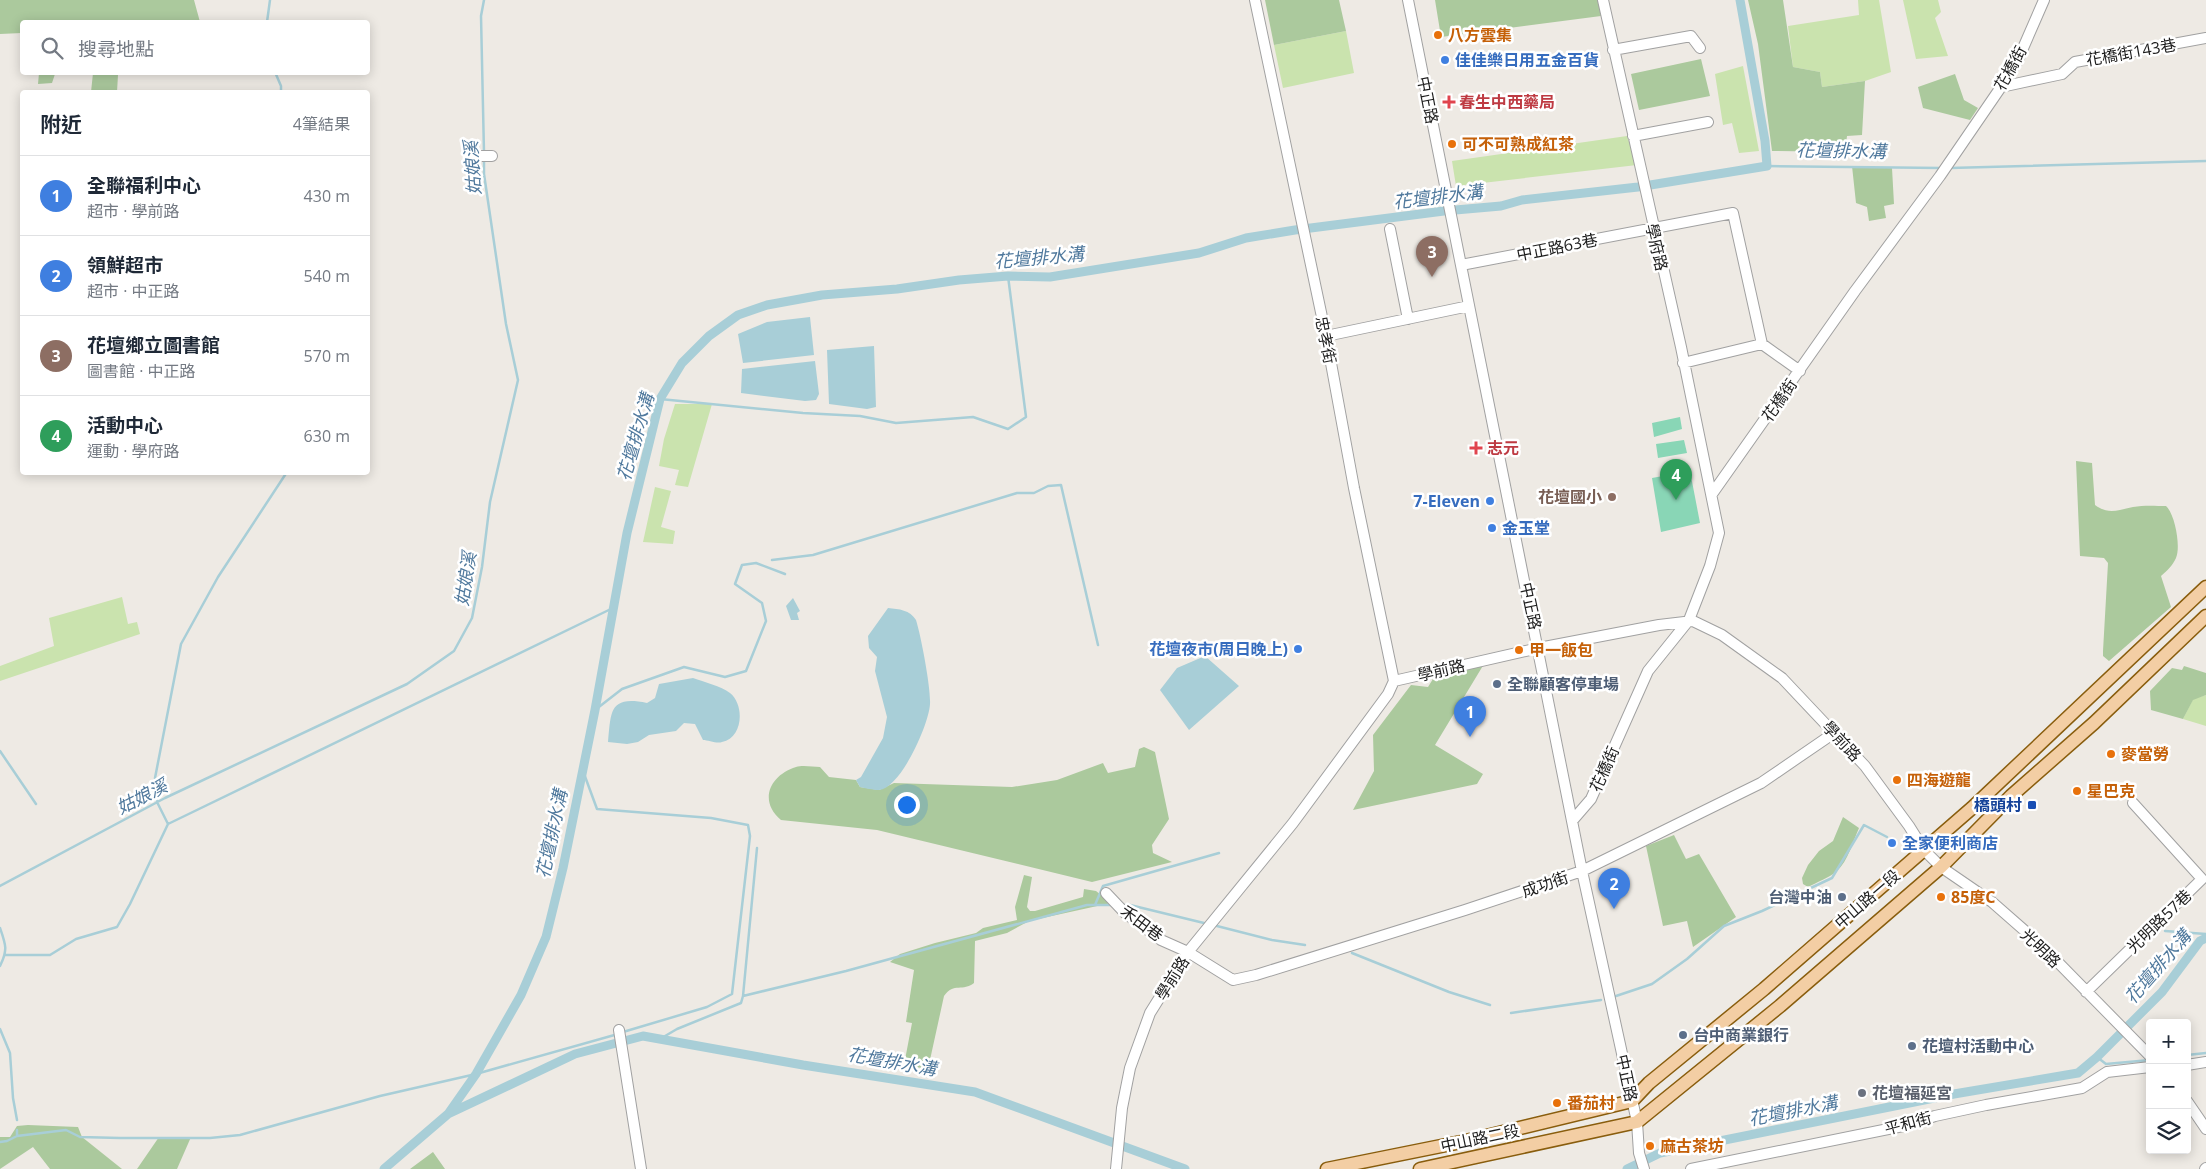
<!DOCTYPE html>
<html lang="zh-TW">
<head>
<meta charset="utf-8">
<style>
	body { margin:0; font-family:"Open Sans","Noto Sans TC",sans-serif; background:#f2f2f3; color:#1f2937 }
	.controls { position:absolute; right:15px; bottom:15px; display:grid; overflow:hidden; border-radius:5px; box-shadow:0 2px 12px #0003 }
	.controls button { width:45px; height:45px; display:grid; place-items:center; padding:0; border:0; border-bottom:1px solid #e0e1e3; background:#fff; color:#1f2937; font:25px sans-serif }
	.you { position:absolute; left:906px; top:804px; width:18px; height:18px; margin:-12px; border:4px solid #fff; border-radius:50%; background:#1a73e8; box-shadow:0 0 0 8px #1a73e833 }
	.badge { display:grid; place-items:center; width:32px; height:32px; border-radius:50%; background:#b91217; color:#fff; font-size:16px; font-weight:700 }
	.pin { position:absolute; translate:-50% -41px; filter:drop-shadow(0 1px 2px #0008) }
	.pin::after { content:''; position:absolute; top:26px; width:18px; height:15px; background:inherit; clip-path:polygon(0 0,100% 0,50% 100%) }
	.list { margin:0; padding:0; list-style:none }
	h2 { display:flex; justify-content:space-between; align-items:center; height:65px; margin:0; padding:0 20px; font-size:21px }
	h2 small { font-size:16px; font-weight:400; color:#747a83 }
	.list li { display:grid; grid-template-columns:32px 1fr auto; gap:15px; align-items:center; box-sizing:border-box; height:80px; padding:0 20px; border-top:1px solid #e0e1e3 }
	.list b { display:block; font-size:19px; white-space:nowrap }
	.list p { margin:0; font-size:16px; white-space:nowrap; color:#747a83 }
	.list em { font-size:16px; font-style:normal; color:#747a83 }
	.icon { flex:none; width:28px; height:28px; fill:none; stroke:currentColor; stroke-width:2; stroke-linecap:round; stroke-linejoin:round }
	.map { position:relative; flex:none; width:2206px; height:1169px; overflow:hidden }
	.search { position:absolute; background:#fff; box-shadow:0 2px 12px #0003; left:20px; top:20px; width:350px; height:55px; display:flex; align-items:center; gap:12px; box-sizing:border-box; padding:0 18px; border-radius:5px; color:#747a83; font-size:19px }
	.panel { position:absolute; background:#fff; box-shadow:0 2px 12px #0003; left:20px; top:90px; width:350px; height:385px; border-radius:5px }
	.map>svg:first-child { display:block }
	.grass { fill:#cae3ae }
	.forest { fill:#abc99d }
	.pitch { fill:#89d6b6 }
	.water { fill:#a8ced7 }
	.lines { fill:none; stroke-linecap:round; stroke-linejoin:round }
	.stream { stroke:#a8ced7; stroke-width:2.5 }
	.canal { stroke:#a8ced7; stroke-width:9 }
	.minor-casing { stroke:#a1a1a1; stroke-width:12 }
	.major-casing { stroke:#895d0d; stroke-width:15 }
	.minor { stroke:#fff; stroke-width:10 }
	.major { stroke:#f3cea4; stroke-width:12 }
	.food-dot { fill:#e8710a; stroke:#fff; stroke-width:2 }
	.shop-dot { fill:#3f7fe0; stroke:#fff; stroke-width:2 }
	.health-dot { fill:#e0444e; stroke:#fff; stroke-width:2 }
	.education-dot { fill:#8d6e63; stroke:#fff; stroke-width:2 }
	.service-dot { fill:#5c6f8a; stroke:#fff; stroke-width:2 }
	.transit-dot { fill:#1a4fb4; stroke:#fff; stroke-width:2 }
	.worship-dot { fill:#6b7280; stroke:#fff; stroke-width:2 }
	.labels { text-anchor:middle; stroke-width:5; stroke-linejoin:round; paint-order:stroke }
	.food-label { font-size:16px; font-weight:bold; fill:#c56008; stroke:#fff; text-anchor:start }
	.street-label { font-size:16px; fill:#1d1d1d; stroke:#fff }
	.shop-label { font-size:16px; font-weight:bold; fill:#366cbe; stroke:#fff; text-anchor:start }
	.health-label { font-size:16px; font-weight:bold; fill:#be3a42; stroke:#fff; text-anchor:start }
	.education-label { font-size:16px; font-weight:bold; fill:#785e54; stroke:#fff; text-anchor:end }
	.service-label { font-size:16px; font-weight:bold; fill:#4e5e75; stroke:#fff; text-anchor:start }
	.transit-label { font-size:16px; font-weight:bold; fill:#164399; stroke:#fff; text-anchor:end }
	.worship-label { font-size:16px; font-weight:bold; fill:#5b616d; stroke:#fff; text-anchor:start }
	.water-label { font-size:18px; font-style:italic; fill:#50799d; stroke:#fff }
</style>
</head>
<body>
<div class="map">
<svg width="2206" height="1169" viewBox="0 0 2206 1169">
	<rect width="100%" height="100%" fill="#eeeae4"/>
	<path class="grass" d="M1858 0H1879L1891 72 1865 81 1822 87 1820 72 1793 67 1788 26 1859 15Z
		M1903 0H1938L1941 12 1935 18 1948 56 1916 59Z
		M1346 31 1354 73 1283 88 1274 45Z
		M1743 66 1759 151 1739 153 1732 123 1723 125 1715 74Z
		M1627 136 1637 165 1456 186 1452 161Z
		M675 404H712L688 487 675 485 679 470 659 466 664 439Z
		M655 487 671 491 661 527 675 531 673 544 643 542Z
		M122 597 128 624 137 622 140 634 0 681V666L54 646 49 618Z
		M2206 695V726L2183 719 2193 699Z"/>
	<path class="forest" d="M0 0H194L200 22H82L73 21 72 22H22V33L0 34Z
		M1265 0H1339L1346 31 1274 45Z
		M1435 0H1598L1601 16 1441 37Z
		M1748 0H1783L1793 67 1820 72 1822 87 1865 81 1862 135 1847 136 1845 152 1772 151 1758 44Z
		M1701 59 1710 96 1639 110 1631 74Z
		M39 73V72L67 73 55 74 52 83 38 84Z
		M93 73V72L134 73 118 75 117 92H91Z
		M1955 74 1964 100 1978 108 1970 120 1923 108 1918 87Z
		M1852 166 1892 168 1894 204 1884 206 1886 218 1869 221 1867 207 1856 203Z
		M2076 461 2092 463 2095 505C2108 515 2119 510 2133 507 2144 505 2156 506 2166 506 2175 514 2181 547 2176 558 2173 565 2167 571 2161 576L2171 607 2109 661 2103 656V651L2108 563 2104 558 2080 556Z
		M1484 664 1435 745 1483 774 1477 784 1353 810 1374 771 1373 735 1411 685 1428 687 1436 674Z
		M2184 666 2206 673V695L2193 700 2183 719 2151 710 2150 691 2172 668 2182 670Z
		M1144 747 1155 752 1169 819 1152 845 1153 853 1172 862 1092 882 877 830 781 820C758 801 770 775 796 767 803 765 813 767 820 767L829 777 856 780 860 787 879 790 894 783 1012 787 1057 780 1103 763 1108 773 1135 767 1139 749Z
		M1843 817 1859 828C1853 841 1848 861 1837 871 1829 878 1817 882 1808 887L1803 884 1802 878 1808 865 1819 851 1833 841Z
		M1674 835 1686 859 1699 854 1736 917 1693 947 1687 921 1663 926 1646 846Z
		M1024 875 1032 877 1027 907 1030 911H1035L1083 897 1084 889 1096 891 1111 903 1029 921 1007 933 975 941 974 983C963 992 954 982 944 996L928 1069 904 1065 912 1023 906 1022 914 970 890 962 900 954 935 943 976 933 983 928 1017 920 1015 907Z
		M28 1125 78 1127 82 1137 122 1169H50L33 1147 0 1169V1137H10L17 1126Z
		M159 1137H191L177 1169H137Z
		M433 1152 445 1169H410Z"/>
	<path class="pitch" d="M1680 417 1682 429 1654 437 1652 423Z
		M1684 440 1687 453 1658 458 1656 444Z
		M1690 471 1700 523 1661 532 1652 478Z"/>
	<path class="water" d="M810 317 814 355 743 363 738 334 767 322Z
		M874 346 876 407 867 409 829 404 827 350Z
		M815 361 819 394 816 400 805 401 741 393 742 369Z
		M793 598 800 611 797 613 799 620H791L786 606Z
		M888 608C899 609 910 610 916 620 921 636 931 688 930 704 929 724 901 788 879 790 873 790 865 788 860 787L856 780 861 777 883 738 887 717 875 671 877 657 869 648 868 636Z
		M1205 656 1239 686 1189 730 1160 690 1177 668Z
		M693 678C704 682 721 686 730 693 745 705 743 738 722 742 717 744 708 740 703 740L695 724 684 723 676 731 649 735 638 742 627 744 608 742C611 712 609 695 647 703L655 698 659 684Z"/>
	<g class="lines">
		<path class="stream" d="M267 22 270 0
			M275 72 281 86V92
			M484 153 481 16 484 0
			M1767 166 1942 168
			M1950 168 2206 161
			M660 399 803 413 860 416 896 423 973 417 1008 429 1026 417 1008 276
			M772 560 813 555 1017 493H1034L1048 486 1061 485 1098 645
			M595 710 622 689 684 667 725 677 746 671 766 621 762 603 735 584 742 565 756 563 785 574
			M0 751 36 804
			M583 771 597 809 711 818 748 825 750 836 732 994 707 1007 623 1032
			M168 824 157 802 155 778 181 644 218 577 287 472
			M0 886 165 798 407 684 454 651 472 618 482 567 490 502 518 380 506 324 484 174V159
			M1095 905 1103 886 1219 853
			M1121 905H1130L1208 924
			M1213 925 1272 940 1305 945
			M0 928C6 945 8 950 0 966
			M2165 931 2206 934
			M1352 953 1449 992 1490 1005
			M6 955H50L76 939 117 927 130 904 168 824 615 607
			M743 996 757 848
			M1616 996 1652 984 1687 959 1724 926 1762 911 1832 878 1864 825 1887 837
			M1511 1013 1601 1000
			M0 1029 10 1053 13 1098 17 1120
			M660 1039 677 1029 741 1003 743 996 846 971 1087 905H1113
			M2187 1055 2206 1053
			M2097 1057 2106 1064 2150 1060
			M17 1136 66 1130 80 1137 120 1138H210L240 1135 380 1096 476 1074 618 1034
			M0 1142 7 1141 17 1136V1130"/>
		<path class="canal" d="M448 1114 476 1074 521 995 546 937 563 868 595 710 627 533 660 399 682 363 709 336 738 315 767 305 822 295 897 289 959 280 1008 276 1050 277 1199 253 1246 238 1295 230 1444 211 1501 206 1522 200 1638 187 1767 166 1765 141 1740 0
			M384 1169 448 1114 575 1054 643 1036 803 1065 975 1092 1185 1169
			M1627 1169 1660 1153 1954 1094 2078 1073 2097 1057 2162 992 2200 941 2206 938"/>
		<defs>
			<path id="minor" d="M1255 0 1326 336 1354 488 1394 681
				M1408 0 1582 871 1637 1122 1639 1153 1644 1169
				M1613 50 1691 36 1700 48
				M2001 87 2062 74 2075 62 2206 38
				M1633 136 1708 122
				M474 156H492
				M1390 229 1408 319
				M1461 265 1733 213 1762 344
				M1326 336 1469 306
				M1762 344 1800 371
				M1683 363 1762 344
				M1712 494 1855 291 1940 176 2001 87 2017 62 2044 0
				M1572 821 1591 799 1648 671 1689 620 1710 566 1719 533 1681 347 1603 0
				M1106 893 1125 913 1161 940 1188 952 1233 980 1256 975 1465 910 1582 871 1761 783 1834 733
				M2086 992 2202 879 2133 803
				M619 1030 641 1169
				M2187 1065 2206 1062
				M2187 1101 2206 1129
				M1116 1169 1122 1108 1130 1068 1150 1013 1188 952 1293 823 1388 694 1394 681 1539 648 1659 625 1693 621 1722 635 1782 678 1865 766 1909 826 1924 850 1941 867 1992 902 2041 945 2150 1056
				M1691 1169 1908 1125 1935 1116 1986 1105 2082 1088 2107 1072 2150 1067
				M2205 1169 2206 1168"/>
			<path id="major" d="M1327 1169 1466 1141 1632 1101 1649 1083 1764 989 1972 808 2206 587
				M1420 1169 1637 1122 1780 1006 1941 867 2011 796 2094 723 2206 616"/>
		</defs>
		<use href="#minor" class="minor-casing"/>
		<use href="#major" class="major-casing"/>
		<use href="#minor" class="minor"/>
		<use href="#major" class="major"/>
	</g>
	<g class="food-dot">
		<circle cx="1438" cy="35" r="5"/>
		<circle cx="1452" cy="144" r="5"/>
		<circle cx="1519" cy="650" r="5"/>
		<circle cx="2111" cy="754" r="5"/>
		<circle cx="1897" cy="780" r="5"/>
		<circle cx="2077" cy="791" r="5"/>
		<circle cx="1941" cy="897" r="5"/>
		<circle cx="1557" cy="1103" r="5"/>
		<circle cx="1650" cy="1146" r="5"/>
	</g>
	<g class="shop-dot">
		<circle cx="1445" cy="60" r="5"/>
		<circle cx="1490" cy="501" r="5"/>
		<circle cx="1492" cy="528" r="5"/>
		<circle cx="1298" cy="649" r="5"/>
		<circle cx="1892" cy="843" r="5"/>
	</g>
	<g class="health-dot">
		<path d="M1446.5 94.5h5v5h5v5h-5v5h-5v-5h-5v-5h5z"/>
		<path d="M1473.5 440.5h5v5h5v5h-5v5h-5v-5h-5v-5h5z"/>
	</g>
	<circle class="education-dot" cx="1612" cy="497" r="5"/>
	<g class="service-dot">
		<circle cx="1497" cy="684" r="5"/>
		<circle cx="1842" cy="897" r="5"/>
		<circle cx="1683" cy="1035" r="5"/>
		<circle cx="1912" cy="1046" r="5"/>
	</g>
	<rect class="transit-dot" x="2027" y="800" width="10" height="10" rx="2.5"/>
	<circle class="worship-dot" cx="1862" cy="1093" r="5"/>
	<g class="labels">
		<g class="food-label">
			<text x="1448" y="41">八方雲集</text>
			<text x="1462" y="150">可不可熟成紅茶</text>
			<text x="1529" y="656">甲一飯包</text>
			<text x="2121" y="760">麥當勞</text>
			<text x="1907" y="786">四海遊龍</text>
			<text x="2087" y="797">星巴克</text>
			<text x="1951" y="903">85度C</text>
			<text x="1567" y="1109">番茄村</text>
			<text x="1660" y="1152">麻古茶坊</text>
		</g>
		<g class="street-label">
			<text transform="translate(2131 52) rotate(-10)" y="6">花橋街143巷</text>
			<text transform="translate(2010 68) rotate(-61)" y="6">花橋街</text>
			<text transform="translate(1428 100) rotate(79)" y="6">中正路</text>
			<text transform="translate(1557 247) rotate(-11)" y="6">中正路63巷</text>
			<text transform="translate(1657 247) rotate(77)" y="6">學府路</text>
			<text transform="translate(1326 340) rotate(79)" y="6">忠孝街</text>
			<text transform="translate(1779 400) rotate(-55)" y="6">花橋街</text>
			<text transform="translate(1531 606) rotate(78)" y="6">中正路</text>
			<text transform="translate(1441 670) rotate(-13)" y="6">學前路</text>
			<text transform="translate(1842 741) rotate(47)" y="6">學前路</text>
			<text transform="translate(1604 769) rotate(-66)" y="6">花橋街</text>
			<text transform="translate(1545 884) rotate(-19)" y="6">成功街</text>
			<text transform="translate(1867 899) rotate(-41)" y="6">中山路一段</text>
			<text transform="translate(2159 921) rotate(-44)" y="6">光明路57巷</text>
			<text transform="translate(1142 923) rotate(37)" y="6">禾田巷</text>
			<text transform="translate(2041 948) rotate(44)" y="6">光明路</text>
			<text transform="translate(1172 978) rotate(-58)" y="6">學前路</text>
			<text transform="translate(1627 1078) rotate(78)" y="6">中正路</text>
			<text transform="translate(1908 1123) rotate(-15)" y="6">平和街</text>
			<text transform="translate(1480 1138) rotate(-12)" y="6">中山路二段</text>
		</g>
		<g class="shop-label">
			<text x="1455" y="66">佳佳樂日用五金百貨</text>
			<text x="1480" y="507" text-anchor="end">7-Eleven</text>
			<text x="1502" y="534">金玉堂</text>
			<text x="1288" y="655" text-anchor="end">花壇夜市(周日晚上)</text>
			<text x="1902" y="849">全家便利商店</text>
		</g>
		<g class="health-label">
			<text x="1459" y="108">春生中西藥局</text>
			<text x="1487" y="454">志元</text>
		</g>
		<g class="education-label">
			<text x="1602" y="503">花壇國小</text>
		</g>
		<g class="service-label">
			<text x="1507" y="690">全聯顧客停車場</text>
			<text x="1832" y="903" text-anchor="end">台灣中油</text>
			<text x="1693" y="1041">台中商業銀行</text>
			<text x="1922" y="1052">花壇村活動中心</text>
		</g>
		<g class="transit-label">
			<text x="2022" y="811">橋頭村</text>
		</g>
		<g class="worship-label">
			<text x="1872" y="1099">花壇福延宮</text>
		</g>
		<g class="water-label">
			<text transform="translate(1841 151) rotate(1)" y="6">花壇排水溝</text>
			<text transform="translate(473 168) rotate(-94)" y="6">姑娘溪</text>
			<text transform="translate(1438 197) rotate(-7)" y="6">花壇排水溝</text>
			<text transform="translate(1039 258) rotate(-5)" y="6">花壇排水溝</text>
			<text transform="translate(636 437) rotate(-74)" y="6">花壇排水溝</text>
			<text transform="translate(466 579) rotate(-81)" y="6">姑娘溪</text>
			<text transform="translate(142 797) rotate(-27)" y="6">姑娘溪</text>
			<text transform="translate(552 834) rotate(-78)" y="6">花壇排水溝</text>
			<text transform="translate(2158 967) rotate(-49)" y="6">花壇排水溝</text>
			<text transform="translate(892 1062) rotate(10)" y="6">花壇排水溝</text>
			<text transform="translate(1793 1111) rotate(-11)" y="6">花壇排水溝</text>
		</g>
	</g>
</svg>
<div class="controls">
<button>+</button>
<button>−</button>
<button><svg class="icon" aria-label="layers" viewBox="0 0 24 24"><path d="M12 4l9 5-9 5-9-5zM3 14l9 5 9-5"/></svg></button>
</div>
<div class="you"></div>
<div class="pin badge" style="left:1470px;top:737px;background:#3f7fe0">1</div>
<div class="pin badge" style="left:1614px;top:909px;background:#3f7fe0">2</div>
<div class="pin badge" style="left:1432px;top:277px;background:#8d6e63">3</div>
<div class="pin badge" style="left:1676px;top:500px;background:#2e9e5b">4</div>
<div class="search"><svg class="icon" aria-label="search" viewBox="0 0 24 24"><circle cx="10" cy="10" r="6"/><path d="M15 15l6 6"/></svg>搜尋地點</div>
<section class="panel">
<h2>附近<small>4筆結果</small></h2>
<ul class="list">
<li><span class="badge" style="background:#3f7fe0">1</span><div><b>全聯福利中心</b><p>超市 · 學前路</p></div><em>430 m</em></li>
<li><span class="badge" style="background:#3f7fe0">2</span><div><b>領鮮超市</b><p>超市 · 中正路</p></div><em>540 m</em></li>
<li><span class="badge" style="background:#8d6e63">3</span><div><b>花壇鄉立圖書館</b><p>圖書館 · 中正路</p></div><em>570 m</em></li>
<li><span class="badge" style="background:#2e9e5b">4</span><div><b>活動中心</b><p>運動 · 學府路</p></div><em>630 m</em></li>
</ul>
</section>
</div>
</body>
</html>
